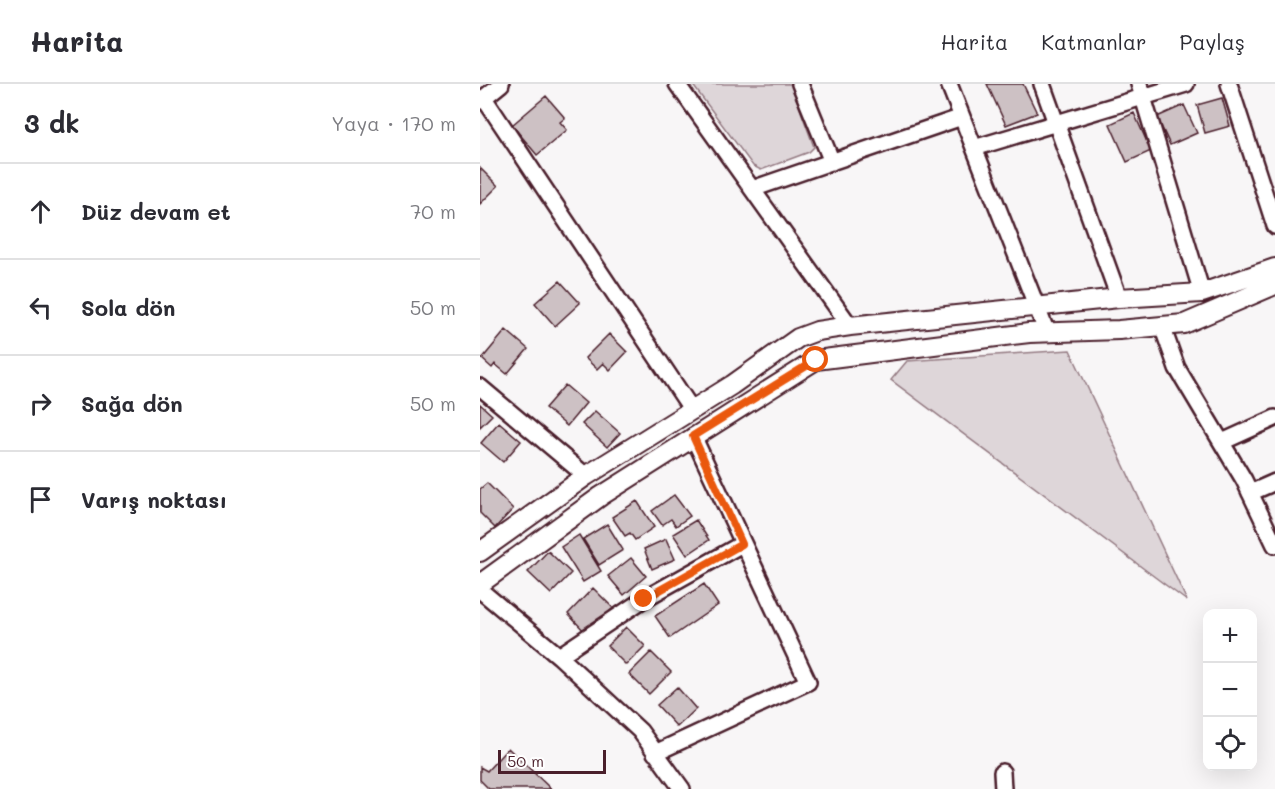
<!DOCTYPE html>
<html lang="tr">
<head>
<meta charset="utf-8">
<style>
	body { margin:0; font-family:Mali,sans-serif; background:#f2f2f3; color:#2b2b33 }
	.controls { position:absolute; right:18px; bottom:18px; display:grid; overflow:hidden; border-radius:12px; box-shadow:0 6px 24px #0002 }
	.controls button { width:54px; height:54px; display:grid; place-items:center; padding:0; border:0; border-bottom:2px solid #e1e1e2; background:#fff; color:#2b2b33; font:30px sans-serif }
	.scale { position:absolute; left:18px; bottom:15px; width:108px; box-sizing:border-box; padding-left:6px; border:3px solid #4a1f2b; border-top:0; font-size:16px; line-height:21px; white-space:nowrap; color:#4a1f2b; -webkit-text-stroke:4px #fff; paint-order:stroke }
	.stop { position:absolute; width:18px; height:18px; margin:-14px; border:4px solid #ea580c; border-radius:50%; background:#fff }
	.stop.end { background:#ea580c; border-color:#fff; box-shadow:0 2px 6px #0008 }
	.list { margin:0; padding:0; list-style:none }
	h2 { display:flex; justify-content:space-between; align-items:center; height:78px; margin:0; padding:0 24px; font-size:26px }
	h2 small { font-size:20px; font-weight:400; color:#7c7c81 }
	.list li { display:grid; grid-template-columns:39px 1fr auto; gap:18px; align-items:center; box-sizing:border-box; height:96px; padding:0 24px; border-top:2px solid #e1e1e2 }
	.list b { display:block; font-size:22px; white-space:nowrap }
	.list em { font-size:20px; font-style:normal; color:#7c7c81 }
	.icon { flex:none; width:33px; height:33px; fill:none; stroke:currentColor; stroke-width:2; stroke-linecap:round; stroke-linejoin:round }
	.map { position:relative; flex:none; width:795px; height:705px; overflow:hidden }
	header { display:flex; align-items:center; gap:36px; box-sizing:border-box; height:84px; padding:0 30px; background:#fff; border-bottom:2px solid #e1e1e2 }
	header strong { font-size:28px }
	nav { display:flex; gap:33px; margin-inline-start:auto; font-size:21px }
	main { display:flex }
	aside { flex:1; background:#fff }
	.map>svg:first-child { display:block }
	.green { fill:#ded6d9; stroke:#947a82; stroke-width:1.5 }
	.building { fill:#cdc1c4; stroke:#4a1f2b; stroke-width:1.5 }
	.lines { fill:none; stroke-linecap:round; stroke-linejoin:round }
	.minor-casing { stroke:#4a1f2b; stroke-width:20 }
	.tertiary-casing { stroke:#4a1f2b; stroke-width:22 }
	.minor { stroke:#fff; stroke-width:15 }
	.tertiary { stroke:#fff; stroke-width:18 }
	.route { stroke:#ea580c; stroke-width:8 }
</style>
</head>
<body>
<header>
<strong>Harita</strong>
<nav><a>Harita</a><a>Katmanlar</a><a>Paylaş</a></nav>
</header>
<main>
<aside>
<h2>3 dk<small>Yaya · 170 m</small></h2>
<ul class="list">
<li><svg class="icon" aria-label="ahead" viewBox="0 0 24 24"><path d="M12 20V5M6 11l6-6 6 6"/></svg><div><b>Düz devam et</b></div><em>70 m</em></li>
<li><svg class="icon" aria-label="left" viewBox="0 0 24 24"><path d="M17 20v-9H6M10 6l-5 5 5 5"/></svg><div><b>Sola dön</b></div><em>50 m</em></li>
<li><svg class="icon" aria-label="right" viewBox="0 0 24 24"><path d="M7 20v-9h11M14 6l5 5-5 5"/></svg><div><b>Sağa dön</b></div><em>50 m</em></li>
<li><svg class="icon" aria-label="arrive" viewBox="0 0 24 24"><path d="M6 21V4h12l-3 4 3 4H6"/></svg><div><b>Varış noktası</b></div></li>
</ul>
</aside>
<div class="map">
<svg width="795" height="705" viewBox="0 0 795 705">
	<rect width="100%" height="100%" fill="#f8f6f7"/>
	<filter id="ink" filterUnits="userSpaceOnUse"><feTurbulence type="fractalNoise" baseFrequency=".0167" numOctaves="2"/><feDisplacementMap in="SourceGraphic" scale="12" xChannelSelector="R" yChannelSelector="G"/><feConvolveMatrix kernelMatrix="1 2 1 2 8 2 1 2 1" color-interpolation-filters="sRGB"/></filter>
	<g filter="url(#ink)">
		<path class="green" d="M212 0H311L334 63 329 68 281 86 273 82Z
			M590 266 707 517 411 296 427 277Z"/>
		<path class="building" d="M507 0H543L557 29 526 41Z
			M66 12 85 34 80 38 87 46 57 71 32 41Z
			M742 14 750 42 725 49 717 21Z
			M704 21 717 49 690 61 677 33Z
			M654 29 671 67 647 78 630 40Z
			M0 84 18 102 0 120Z
			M80 197 100 219 75 242 55 219Z
			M26 246 48 265 27 290 15 280 12 284 2 275Z
			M129 250 147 268 130 286 123 279 117 285 105 274Z
			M85 301 106 319 87 342 65 324Z
			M0 320 12 331 0 343Z
			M115 327 140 349 127 363 102 340Z
			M19 338 41 357 23 378 1 359Z
			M7 399 33 425 15 444 0 429V405Z
			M194 411 210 432 196 442 191 435 182 441 172 427Z
			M157 417 174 443 155 456 150 449 145 452 132 433Z
			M216 436 229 456 207 471 193 450Z
			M127 440 143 466 119 481 103 455Z
			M99 451 121 487 103 498 81 463Z
			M186 455 195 475 172 485 164 465Z
			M68 467 91 489 71 510 48 488Z
			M151 474 166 492 144 511 128 492Z
			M224 500 238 521 190 554 175 532Z
			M113 504 133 524 107 550 88 530Z
			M146 543 165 562 146 581 127 562Z
			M171 568 191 588 169 610 149 590Z
			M197 603 216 625 197 643 177 621Z
			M28 664 71 705H9L0 696V683L7 687Z"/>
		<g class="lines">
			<defs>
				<path id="minor" d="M197 0 370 242
					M320 0 352 78
					M469 0 567 249
					M562 0 639 214
					M659 0 722 209
					M749 0 795 142
					M4 14 212 326
					M0 17 21 0
					M494 64 706 0
					M272 105 482 33
					M682 242 697 284 764 396 795 461
					M0 303 106 392
					M742 358 795 334
					M770 409 795 398
					M0 506 79 572 160 647 202 705
					M79 572 164 515 262 460
					M175 669 328 598 213 352
					M522 688 523 705"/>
				<path id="tertiary" d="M0 468 106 392 252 301 318 254 337 247 370 242 639 214 722 209 795 184
					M0 500 121 412 336 276 549 249 639 246 704 240 795 201"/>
			</defs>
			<use href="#minor" class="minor-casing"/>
			<use href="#tertiary" class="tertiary-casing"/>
			<use href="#minor" class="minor"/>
			<use href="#tertiary" class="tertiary"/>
		</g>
	</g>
	<g class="lines" filter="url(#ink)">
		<path class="route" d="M164 515 262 460 213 352 336 276"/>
	</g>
</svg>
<div class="controls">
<button>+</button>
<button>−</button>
<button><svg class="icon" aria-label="locate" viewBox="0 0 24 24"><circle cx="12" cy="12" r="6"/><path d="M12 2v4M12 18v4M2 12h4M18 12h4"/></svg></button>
</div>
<div class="scale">50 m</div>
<div class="stop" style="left:336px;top:276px"></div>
<div class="stop end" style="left:164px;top:515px"></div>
</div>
</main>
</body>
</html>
